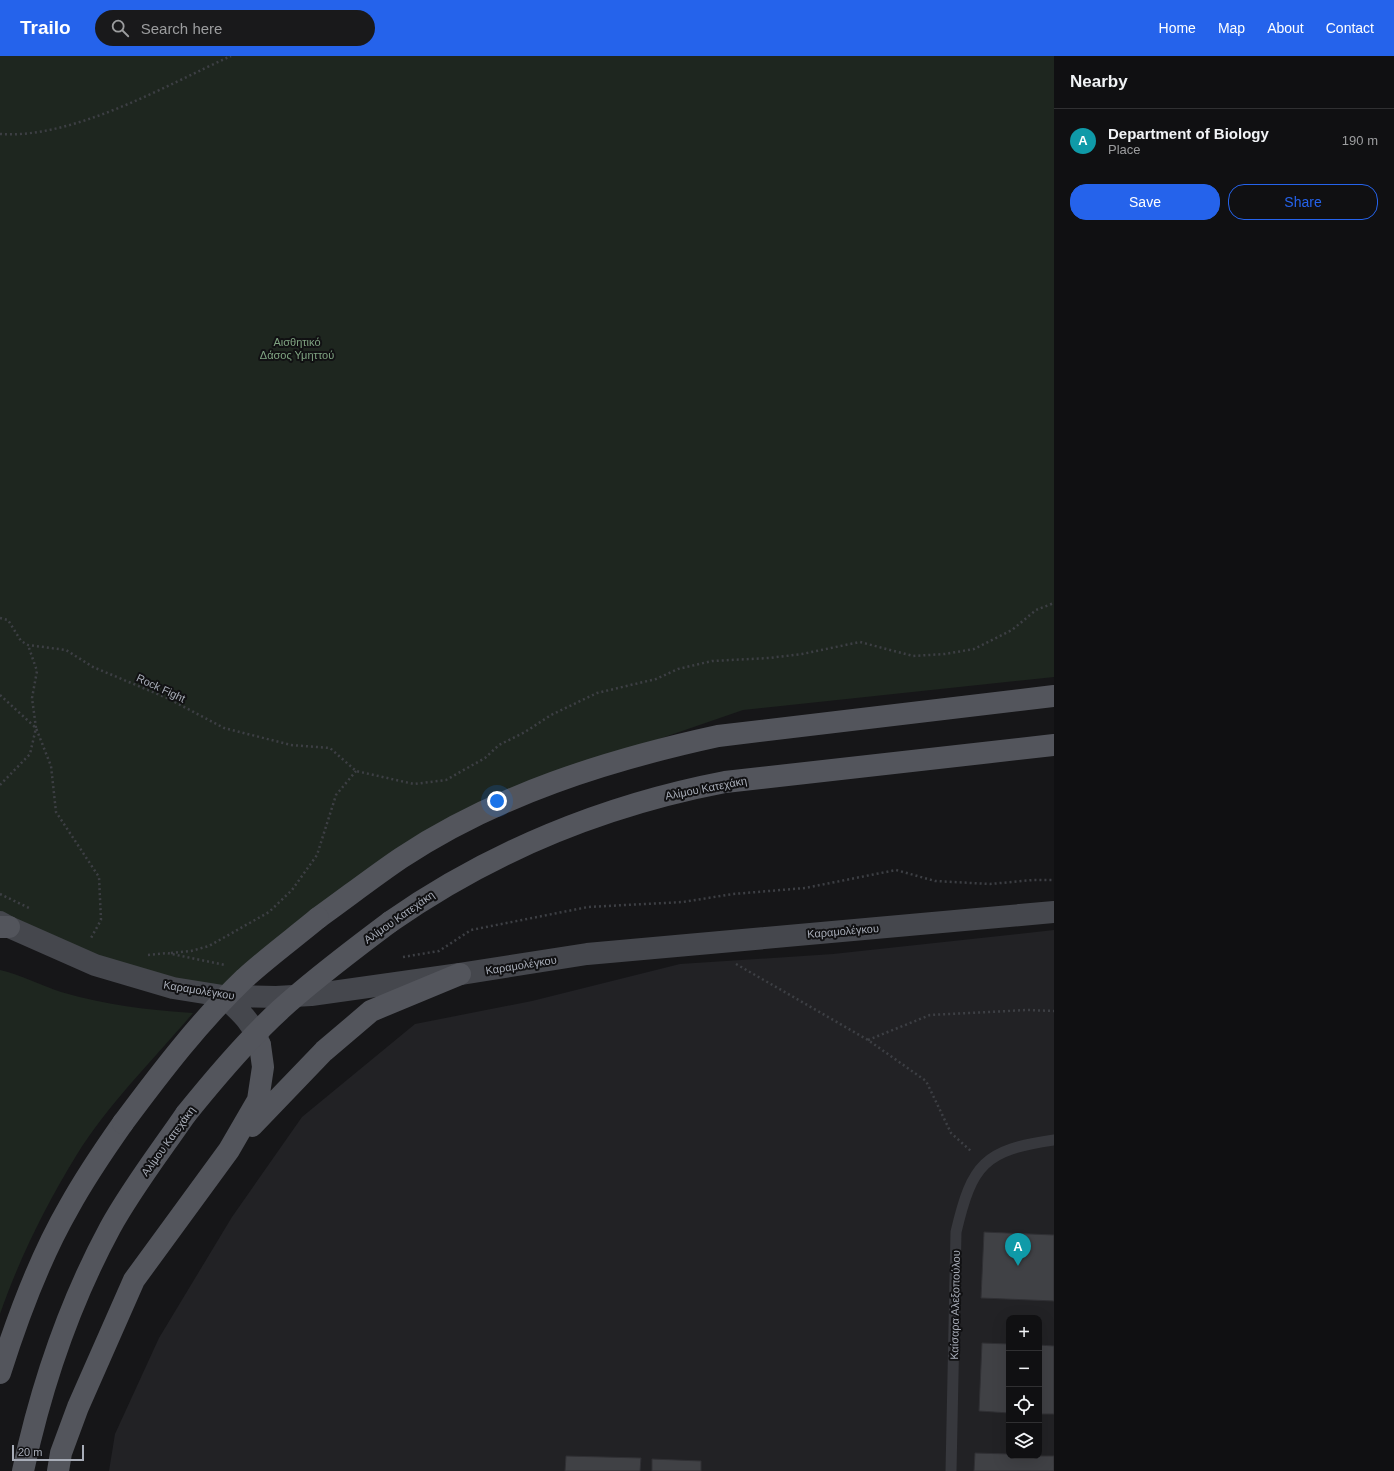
<!DOCTYPE html>
<html lang="en">
<head>
<meta charset="utf-8">
<style>
	body { margin:0; font-family:Helvetica,sans-serif; background:#19191b; color:#f1f3f6 }
	.controls { position:absolute; right:12px; bottom:12px; display:grid; overflow:hidden; border-radius:8px; box-shadow:0 4px 16px #0002 }
	.controls button { width:36px; height:36px; display:grid; place-items:center; padding:0; border:0; border-bottom:1px solid #303032; background:#101012; color:#f1f3f6; font:20px sans-serif }
	.scale { position:absolute; left:12px; bottom:10px; width:72px; box-sizing:border-box; padding-left:4px; border:2px solid #a8adb8; border-top:0; font-size:11px; line-height:14px; white-space:nowrap; color:#a8adb8; -webkit-text-stroke:3px #111113; paint-order:stroke }
	.you { position:absolute; left:497px; top:745px; width:14px; height:14px; margin:-10px; border:3px solid #fff; border-radius:50%; background:#1a73e8; box-shadow:0 0 0 6px #1a73e833 }
	.badge { display:grid; place-items:center; width:26px; height:26px; border-radius:50%; background:#2563eb; color:#fff; font-size:13px; font-weight:700 }
	.pin { position:absolute; translate:-50% -33px; filter:drop-shadow(0 1px 2px #0008) }
	.pin::after { content:''; position:absolute; top:21px; width:14px; height:12px; background:inherit; clip-path:polygon(0 0,100% 0,50% 100%) }
	.list { margin:0; padding:0; list-style:none }
	h2 { display:flex; justify-content:space-between; align-items:center; height:52px; margin:0; padding:0 16px; font-size:17px }
	h2 small { font-size:13px; font-weight:400; color:#9c9d9f }
	.list li { display:grid; grid-template-columns:26px 1fr auto; gap:12px; align-items:center; box-sizing:border-box; height:64px; padding:0 16px; border-top:1px solid #303032 }
	.list b { display:block; font-size:15px; white-space:nowrap }
	.list p { margin:0; font-size:13px; white-space:nowrap; color:#9c9d9f }
	.list em { font-size:13px; font-style:normal; color:#9c9d9f }
	.actions { display:flex; gap:8px; padding:12px 16px }
	.actions a { flex:1; padding:9px 0; border:1px solid #2563eb; border-radius:16px; text-align:center; font-size:14px; color:#2563eb }
	.actions .main { background:#2563eb; color:#fff }
	.icon { flex:none; width:22px; height:22px; fill:none; stroke:currentColor; stroke-width:2; stroke-linecap:round; stroke-linejoin:round }
	.map { position:relative; flex:none; width:1054px; height:1415px; overflow:hidden }
	header { display:flex; align-items:center; gap:24px; box-sizing:border-box; height:56px; padding:0 20px; background:#2563eb; color:#fff }
	header strong { font-size:19px }
	nav { display:flex; gap:22px; margin-inline-start:auto; font-size:14px }
	.search { width:280px; height:36px; background:#19191b; display:flex; align-items:center; gap:10px; box-sizing:border-box; padding:0 14px; border-radius:22px; color:#9c9d9f; font-size:15px }
	main { display:flex }
	aside { flex:1; background:#101012 }
	.map>svg:first-child { display:block }
	.built { fill:#222225; fill-rule:evenodd }
	.green { fill:#1e261f }
	.building { fill:#404145; stroke:#303034 }
	.lines { fill:none; stroke-linecap:round; stroke-linejoin:round }
	.path { stroke:#3d3f44; stroke-width:2.5; stroke-dasharray:2 3; stroke-linecap:butt }
	.service { stroke:#37383d; stroke-width:11 }
	.secondary { stroke:#45474d; stroke-width:22 }
	.primary { stroke:#53555c; stroke-width:22 }
	.primary-bridge { stroke:#53555c; stroke-width:22 }
	.labels { text-anchor:middle; stroke-width:4; stroke-linejoin:round; paint-order:stroke }
	.park-label { font-size:11px; fill:#7fa381; stroke:#111113 }
	.street-label { font-size:11px; fill:#a8adb8; stroke:#111113 }
</style>
</head>
<body>
<header>
<strong>Trailo</strong>
<div class="search"><svg class="icon" aria-label="search" viewBox="0 0 24 24"><circle cx="10" cy="10" r="6"/><path d="M15 15l6 6"/></svg>Search here</div>
<nav><a>Home</a><a>Map</a><a>About</a><a>Contact</a></nav>
</header>
<main>
<div class="map">
<svg width="1054" height="1415" viewBox="0 0 1054 1415">
	<rect width="100%" height="100%" fill="#161618"/>
	<path class="built" d="M1054 874V1415H109L115 1378 159 1282 232 1161 302 1061 415 968 532 945 680 908 833 898ZM1009 1262H1039V1400H1009Z"/>
	<path class="green" d="M0 0H1054V621L743 654 508 735 223 932 184 927 117 908 0 859Z
		M0 914C21 919 40 929 61 936 105 949 147 954 193 957 154 1003 108 1048 76 1100 46 1149 19 1203 0 1258Z"/>
	<path class="building" d="M984 1176 1054 1179V1245L981 1242Z
		M982 1287 1009 1288V1357L979 1355Z
		M1039 1289 1054 1290V1358H1039Z
		M975 1397 1009 1398V1400H1054V1415H974Z
		M566 1400 641 1402 640 1415H565Z
		M652 1403 701 1405V1415H652Z"/>
	<g class="lines">
		<path class="path" d="M0 78C73 83 165 30 231 0
			M0 562 8 564 21 585 28 589 66 594 93 611 167 642 224 672 291 689 330 692 356 715 414 728 446 724 485 702 499 689 525 676 551 659 597 637 656 623 678 613 712 605 769 602 802 598 860 586 913 600 945 598 974 593 1012 574 1036 554 1054 547
			M0 639 36 672 51 710 56 756 99 821 101 864 91 882
			M0 729 30 698 36 672 32 642 37 615 28 589
			M0 838 29 852
			M171 897 191 895 209 890 269 856 292 834 317 799 336 739 356 715
			M148 899 167 897 225 909
			M403 901 439 895 471 874 588 851 683 846 733 838 805 832 896 814 935 825 990 828 1033 824H1054
			M736 908 868 984 926 1025 951 1077 972 1096
			M868 984 930 959 1027 954 1054 955"/>
		<path class="service" d="M951 1415 956 1176C972 1108 984 1094 1054 1084"/>
		<path class="secondary" d="M0 866 9 871 95 909 173 932 223 940 276 941 311 939 460 918 587 898 1054 856
			M223 940C241 957 252 965 260 989"/>
		<path class="primary" d="M318 862C346 842 373 821 401 802 496 739 608 704 718 680L1054 640
			M390 866C490 796 605 749 725 726L1054 689
			M0 871H9
			M252 1070 324 995 371 955 460 918
			M0 1317C18 1260 39 1203 69 1151 85 1122 104 1094 123 1067
			M23 1415C41 1331 69 1248 110 1172 132 1132 160 1096 186 1058
			M58 1415 61 1397 78 1351 134 1224 229 1094 258 1044 263 1011 260 989"/>
		<path class="primary-bridge" d="M186 1058C215 1022 246 985 280 954 315 922 353 894 390 866
			M123 1067C161 1016 199 966 245 922 268 901 294 882 318 862"/>
	</g>
	<g class="labels">
		<g class="park-label">
			<text x="297" y="290">Αισθητικό<tspan x="297" dy="13">Δάσος Υμηττού</tspan></text>
		</g>
		<g class="street-label">
			<text transform="translate(161 632) rotate(25)" y="4">Rock Fight</text>
			<text transform="translate(706 732) rotate(-11)" y="4">Αλίμου Κατεχάκη</text>
			<text transform="translate(399 861) rotate(-35)" y="4">Αλίμου Κατεχάκη</text>
			<text transform="translate(843 875) rotate(-5)" y="4">Καραμολέγκου</text>
			<text transform="translate(521 909) rotate(-9)" y="4">Καραμολέγκου</text>
			<text transform="translate(199 934) rotate(9)" y="4">Καραμολέγκου</text>
			<text transform="translate(168 1085) rotate(-54)" y="4">Αλίμου Κατεχάκη</text>
			<text transform="translate(955 1249) rotate(-89)" y="4">Καίσαρα Αλεξοπούλου</text>
		</g>
	</g>
</svg>
<div class="controls">
<button>+</button>
<button>−</button>
<button><svg class="icon" aria-label="locate" viewBox="0 0 24 24"><circle cx="12" cy="12" r="6"/><path d="M12 2v4M12 18v4M2 12h4M18 12h4"/></svg></button>
<button><svg class="icon" aria-label="layers" viewBox="0 0 24 24"><path d="M12 4l9 5-9 5-9-5zM3 14l9 5 9-5"/></svg></button>
</div>
<div class="scale">20 m</div>
<div class="you"></div>
<div class="pin badge" style="left:1018px;top:1210px;background:#0f9aa8">A</div>
</div>
<aside>
<h2>Nearby<small></small></h2>
<ul class="list">
<li><span class="badge" style="background:#0f9aa8">A</span><div><b>Department of Biology</b><p>Place</p></div><em>190 m</em></li>
</ul>
<div class="actions"><a class="main">Save</a><a>Share</a></div>
</aside>
</main>
</body>
</html>
